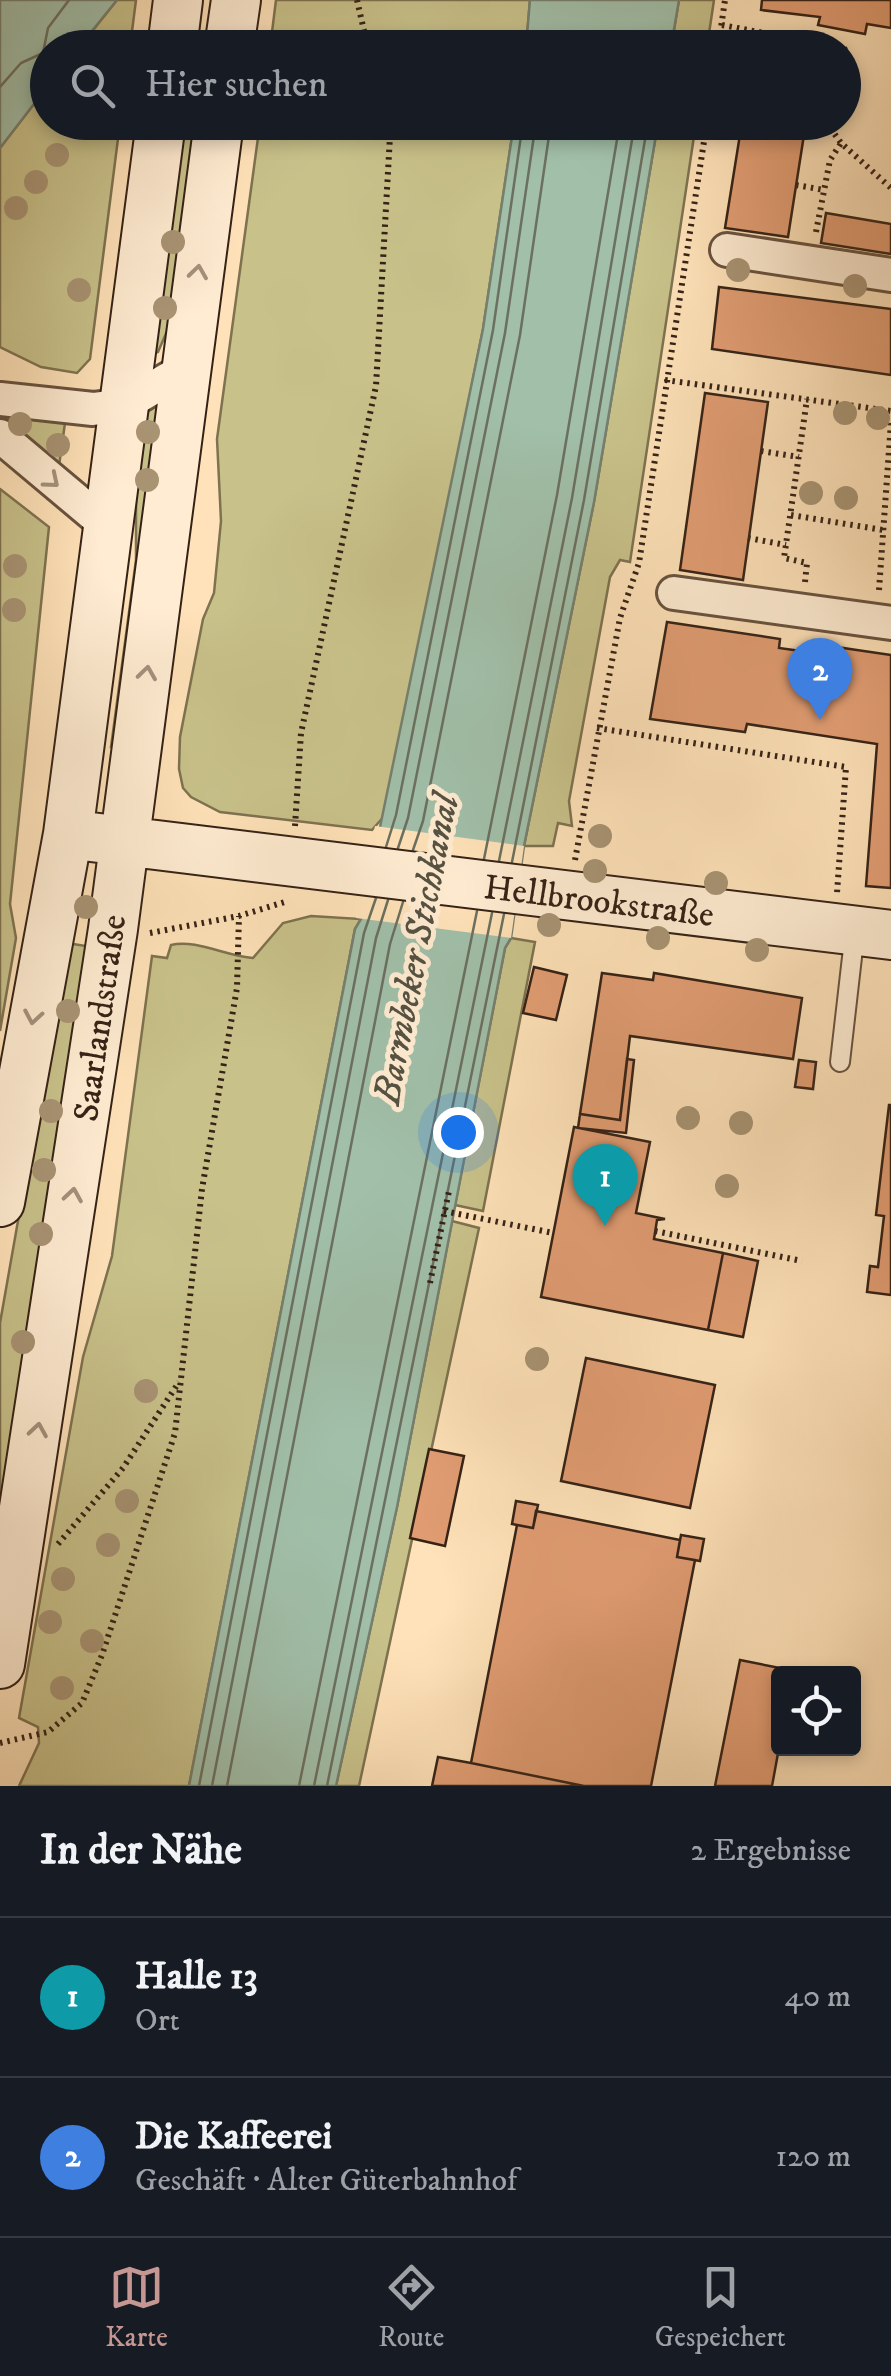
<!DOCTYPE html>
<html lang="de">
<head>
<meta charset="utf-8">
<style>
	body { margin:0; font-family:"IM FELL DW Pica",serif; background:#242831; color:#f1f3f6 }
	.controls { position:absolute; right:30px; bottom:30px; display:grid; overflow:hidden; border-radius:10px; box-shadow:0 5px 15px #0003 }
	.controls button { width:90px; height:90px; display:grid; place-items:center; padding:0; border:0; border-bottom:2px solid #363941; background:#171b24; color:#f1f3f6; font:50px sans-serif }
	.you { position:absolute; left:458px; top:1132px; width:35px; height:35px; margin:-25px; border:8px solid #fff; border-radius:50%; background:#1a73e8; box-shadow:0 0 0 15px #1a73e833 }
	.badge { display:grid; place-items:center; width:65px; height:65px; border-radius:50%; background:#c59692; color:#fff; font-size:32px; font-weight:700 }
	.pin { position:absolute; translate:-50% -82px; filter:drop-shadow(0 2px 5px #0008) }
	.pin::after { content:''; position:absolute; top:52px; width:35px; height:30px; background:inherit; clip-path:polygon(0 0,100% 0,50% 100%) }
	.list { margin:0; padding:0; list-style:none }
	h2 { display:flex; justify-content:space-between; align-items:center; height:130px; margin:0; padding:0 40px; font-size:42px }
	h2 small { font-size:32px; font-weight:400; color:#9ea1a6 }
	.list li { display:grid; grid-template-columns:65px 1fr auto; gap:30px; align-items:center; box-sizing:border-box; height:160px; padding:0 40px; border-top:2px solid #363941 }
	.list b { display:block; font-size:38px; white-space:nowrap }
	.list p { margin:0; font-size:32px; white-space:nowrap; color:#9ea1a6 }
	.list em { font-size:32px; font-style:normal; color:#9ea1a6 }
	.icon { flex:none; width:55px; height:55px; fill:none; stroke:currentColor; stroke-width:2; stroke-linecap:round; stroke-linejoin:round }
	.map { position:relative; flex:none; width:891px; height:1786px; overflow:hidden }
	.search { position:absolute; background:#171b24; box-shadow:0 5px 15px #0003; left:30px; right:30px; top:30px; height:110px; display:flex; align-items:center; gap:25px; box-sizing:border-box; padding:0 35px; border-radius:55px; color:#9ea1a6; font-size:38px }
	.sheet { height:450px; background:#171b24 }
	nav { display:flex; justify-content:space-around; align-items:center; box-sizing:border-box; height:140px; border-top:2px solid #363941; background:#171b24; font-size:28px; color:#9ea1a6 }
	nav a { display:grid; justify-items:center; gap:5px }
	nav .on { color:#c59692 }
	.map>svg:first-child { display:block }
	.green { fill:#c8c18a; stroke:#7e7250; stroke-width:2.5 }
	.water { fill:#a1bfa9; stroke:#76806e; stroke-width:2.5 }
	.pier { fill:#ffe2b9 }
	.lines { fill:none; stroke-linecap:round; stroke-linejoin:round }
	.shore { stroke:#6b7060; stroke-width:2.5 }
	.building { fill:#e19c72; stroke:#352216; stroke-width:2.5 }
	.lane-casing { stroke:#68523f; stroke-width:22 }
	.street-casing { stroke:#68523f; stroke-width:38 }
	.secondary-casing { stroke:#352216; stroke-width:52 }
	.path { stroke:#352216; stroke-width:6; stroke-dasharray:2.5 5; stroke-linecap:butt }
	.lane { stroke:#ffecd2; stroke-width:18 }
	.street { stroke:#ffecd2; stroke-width:32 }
	.secondary { stroke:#ffecd2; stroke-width:48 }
	.tree { fill:#a89373 }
	.oneway { stroke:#a4917d }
	.labels { text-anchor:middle; stroke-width:10; stroke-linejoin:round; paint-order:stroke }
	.street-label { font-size:35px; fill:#352216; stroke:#ffecd2 }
	.water-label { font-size:38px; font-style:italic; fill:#555142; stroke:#ffecd2 }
</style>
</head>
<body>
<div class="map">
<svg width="891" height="1786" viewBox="0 0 891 1786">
	<rect width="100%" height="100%" fill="#ffe2b9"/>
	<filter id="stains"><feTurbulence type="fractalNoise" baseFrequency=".002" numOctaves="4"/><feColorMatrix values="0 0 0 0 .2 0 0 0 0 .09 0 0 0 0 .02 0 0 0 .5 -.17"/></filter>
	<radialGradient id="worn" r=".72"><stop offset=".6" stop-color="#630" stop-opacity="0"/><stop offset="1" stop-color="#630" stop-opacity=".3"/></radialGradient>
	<path class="green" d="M117 0H136L130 47 79 48Z
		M276 0H530L526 47 270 48Z
		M679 0H714L707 47 671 48Z
		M47 87 48 122 120 123 90 359 77 373 41 367 0 347V148Z
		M179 123H202L177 308 158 352 152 354Z
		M260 123H514L483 329 386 814 372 830 220 812 191 797 183 788 179 769 180 737 203 619 214 593 221 521 217 439Z
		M658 123H696L630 562 620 560 610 577 569 801 572 826 558 823 553 846H524L594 502Z
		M161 395 119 747H111L136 560V438L143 409Z
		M0 412 65 423 59 466 0 417Z
		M0 489 49 527 10 904 16 938 0 1031Z
		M311 916 361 919 355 929 189 1786H19L39 1743 38 1727 19 1718 83 1357 112 1256 152 956 167 958 171 945C196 939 226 956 253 958L283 923Z
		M511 938 535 942 483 1211 455 1205 505 948Z
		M67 943 92 947 0 1548V1323Z
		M452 1221 479 1228 359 1786H336L397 1507Z"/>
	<path class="water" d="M0 0H117L79 47 48 48 47 87 0 148Z
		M530 0H679L671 47H526Z
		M514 123H658L594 502 524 846 511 938 505 948 397 1507 336 1786H189L355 929 361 919 483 329Z"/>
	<path class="pier" d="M375 826 524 846 511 938 356 918Z"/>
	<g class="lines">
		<path class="shore" d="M0 87 21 63 43 53 48 28 69 0
			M386 847 396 815 493 330 523 122
			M398 848 408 818 505 333 536 122
			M413 850 423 821 520 335 551 122
			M484 859 557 495 620 122
			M499 861 572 498 635 122
			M512 862 584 500 648 122
			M199 1786 364 933 376 898
			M212 1786 376 938 388 900
			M227 1786 390 944 403 902
			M299 1786 477 911
			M314 1786 492 913
			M327 1786 504 914"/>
	</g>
	<path class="building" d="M762 0H891V28L867 24 865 34 818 25 820 17 761 10Z
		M742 122H806L788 237 725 228Z
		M826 213 891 224V254L821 243Z
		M719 287 891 309V375L712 349Z
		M705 393 768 402 743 580 680 570Z
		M667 622 780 639 779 648 808 652 809 643 891 655V888L866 886 877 744 747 724 745 732 650 719Z
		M534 967 567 975 556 1020 523 1013Z
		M602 973 653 980 654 973 802 998 793 1059 630 1036 620 1120 580 1114Z
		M627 1059 634 1060 626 1133 578 1128 580 1114 620 1120Z
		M799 1060 816 1062 813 1089 795 1087Z
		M889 1105H891V1295L867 1292 870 1266 878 1267 884 1216 876 1215Z
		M574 1127 650 1142 636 1213 665 1219 657 1220 654 1239 723 1253 708 1330 541 1297Z
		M723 1253 758 1261 743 1337 708 1330Z
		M586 1358 715 1385 690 1508 561 1481Z
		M429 1449 464 1456 445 1546 410 1538Z
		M516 1501 538 1505 533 1528 512 1524Z
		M536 1511 680 1540 677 1557 695 1560 651 1786H584L471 1763 517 1525 533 1528Z
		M681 1535 704 1539 700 1561 677 1557Z
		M740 1660 795 1671 778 1674 779 1748 772 1786H715Z
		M438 1757 471 1763 584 1786H432Z"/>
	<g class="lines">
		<defs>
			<path id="lane" d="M840 1062 855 931"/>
			<path id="street" d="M727 250 891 275
				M0 399 93 409 124 405 185 369
				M0 436 106 525
				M674 593 891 623"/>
			<path id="secondary" d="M172 48 178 0
				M229 48 236 0
				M91 837 891 935
				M0 1202 68 834 161 122
				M0 1664 113 929 219 122"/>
		</defs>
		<use href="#lane" class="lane-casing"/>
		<use href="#street" class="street-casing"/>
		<use href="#secondary" class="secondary-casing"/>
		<path class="path" d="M357 0 368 48
			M722 25 842 48
			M718 48 725 0
			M844 48 848 54 844 77
			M826 122 841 143 891 188
			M796 185 824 190
			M816 232 830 160 841 143
			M665 380 891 411
			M761 451 799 457
			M791 515 883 530
			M748 538 786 545
			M805 582 807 563 784 558 807 399
			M879 590 891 422
			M597 728 846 767 837 893
			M295 826 301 733 376 386 390 136 386 122
			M575 860 620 618 639 563 707 122
			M150 933 239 916 288 901
			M444 1211 553 1233
			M655 1231 802 1261
			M430 1283 449 1191
			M58 1544 123 1468 179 1382
			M0 1743 48 1732 82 1703 102 1655 175 1433 202 1189 237 988 239 916"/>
		<use href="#lane" class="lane"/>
		<use href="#street" class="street"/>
		<use href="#secondary" class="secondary"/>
	</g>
	<g class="tree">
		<circle cx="57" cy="155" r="12"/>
		<circle cx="36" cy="182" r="12"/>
		<circle cx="16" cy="208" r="12"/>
		<circle cx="173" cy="242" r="12"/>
		<circle cx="738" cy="270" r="12"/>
		<circle cx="855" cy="286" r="12"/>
		<circle cx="79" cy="290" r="12"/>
		<circle cx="165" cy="308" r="12"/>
		<circle cx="845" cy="413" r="12"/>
		<circle cx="878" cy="418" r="12"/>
		<circle cx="20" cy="424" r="12"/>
		<circle cx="148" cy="432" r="12"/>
		<circle cx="58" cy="445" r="12"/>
		<circle cx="147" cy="480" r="12"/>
		<circle cx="811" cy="493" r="12"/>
		<circle cx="846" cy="498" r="12"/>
		<circle cx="15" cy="566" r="12"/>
		<circle cx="14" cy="610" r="12"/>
		<circle cx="600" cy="836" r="12"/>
		<circle cx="595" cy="871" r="12"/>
		<circle cx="716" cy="883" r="12"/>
		<circle cx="86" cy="907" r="12"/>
		<circle cx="549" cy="925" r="12"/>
		<circle cx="658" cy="938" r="12"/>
		<circle cx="757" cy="950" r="12"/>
		<circle cx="68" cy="1011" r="12"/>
		<circle cx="51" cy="1111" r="12"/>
		<circle cx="688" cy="1118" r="12"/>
		<circle cx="741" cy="1123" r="12"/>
		<circle cx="44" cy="1170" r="12"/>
		<circle cx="727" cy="1186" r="12"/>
		<circle cx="41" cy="1234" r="12"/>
		<circle cx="23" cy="1342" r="12"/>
		<circle cx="537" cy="1359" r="12"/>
		<circle cx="146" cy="1391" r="12"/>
		<circle cx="127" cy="1501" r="12"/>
		<circle cx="108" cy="1545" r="12"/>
		<circle cx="63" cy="1579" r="12"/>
		<circle cx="50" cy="1622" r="12"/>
		<circle cx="92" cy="1641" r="12"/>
		<circle cx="62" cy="1688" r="12"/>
	</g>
	<defs><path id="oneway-chevron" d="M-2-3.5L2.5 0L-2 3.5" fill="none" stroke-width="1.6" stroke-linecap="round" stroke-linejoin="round" transform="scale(2.5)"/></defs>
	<g class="oneway">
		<use href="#oneway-chevron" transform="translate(198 272) rotate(-82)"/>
		<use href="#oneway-chevron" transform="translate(52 481) rotate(40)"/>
		<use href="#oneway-chevron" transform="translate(147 673) rotate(-82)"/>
		<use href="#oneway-chevron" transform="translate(33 1017) rotate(100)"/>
		<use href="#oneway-chevron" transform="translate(73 1195) rotate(-81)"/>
		<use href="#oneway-chevron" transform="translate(38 1430) rotate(-81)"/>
	</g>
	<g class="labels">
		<g class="street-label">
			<text transform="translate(599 900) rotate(7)" y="12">Hellbrookstraße</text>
			<text transform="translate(99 1018) rotate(-82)" y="12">Saarlandstraße</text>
		</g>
		<g class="water-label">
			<text transform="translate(415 949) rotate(-79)" y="13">Barmbeker Stichkanal</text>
		</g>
	</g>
	<rect width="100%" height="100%" filter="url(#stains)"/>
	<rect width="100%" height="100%" fill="url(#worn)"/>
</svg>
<div class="controls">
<button><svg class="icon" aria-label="locate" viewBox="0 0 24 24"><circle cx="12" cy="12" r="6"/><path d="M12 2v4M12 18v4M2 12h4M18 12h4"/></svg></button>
</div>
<div class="you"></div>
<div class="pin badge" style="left:605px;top:1226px;background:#0f9aa8">1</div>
<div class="pin badge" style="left:820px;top:720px;background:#3f7fe0">2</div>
<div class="search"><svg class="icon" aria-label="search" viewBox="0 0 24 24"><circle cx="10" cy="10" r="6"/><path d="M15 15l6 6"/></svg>Hier suchen</div>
</div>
<section class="sheet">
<h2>In der Nähe<small>2 Ergebnisse</small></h2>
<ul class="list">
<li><span class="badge" style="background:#0f9aa8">1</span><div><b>Halle 13</b><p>Ort</p></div><em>40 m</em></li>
<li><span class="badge" style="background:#3f7fe0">2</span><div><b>Die Kaffeerei</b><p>Geschäft · Alter Güterbahnhof</p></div><em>120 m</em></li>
</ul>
</section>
<nav>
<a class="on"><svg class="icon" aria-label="map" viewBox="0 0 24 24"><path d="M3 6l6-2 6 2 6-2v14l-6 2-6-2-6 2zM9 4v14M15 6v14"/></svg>Karte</a>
<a><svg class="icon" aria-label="directions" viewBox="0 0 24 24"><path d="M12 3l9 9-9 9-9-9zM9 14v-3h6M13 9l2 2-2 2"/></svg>Route</a>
<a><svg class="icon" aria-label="saved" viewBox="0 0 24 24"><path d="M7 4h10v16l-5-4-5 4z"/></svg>Gespeichert</a>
</nav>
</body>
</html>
